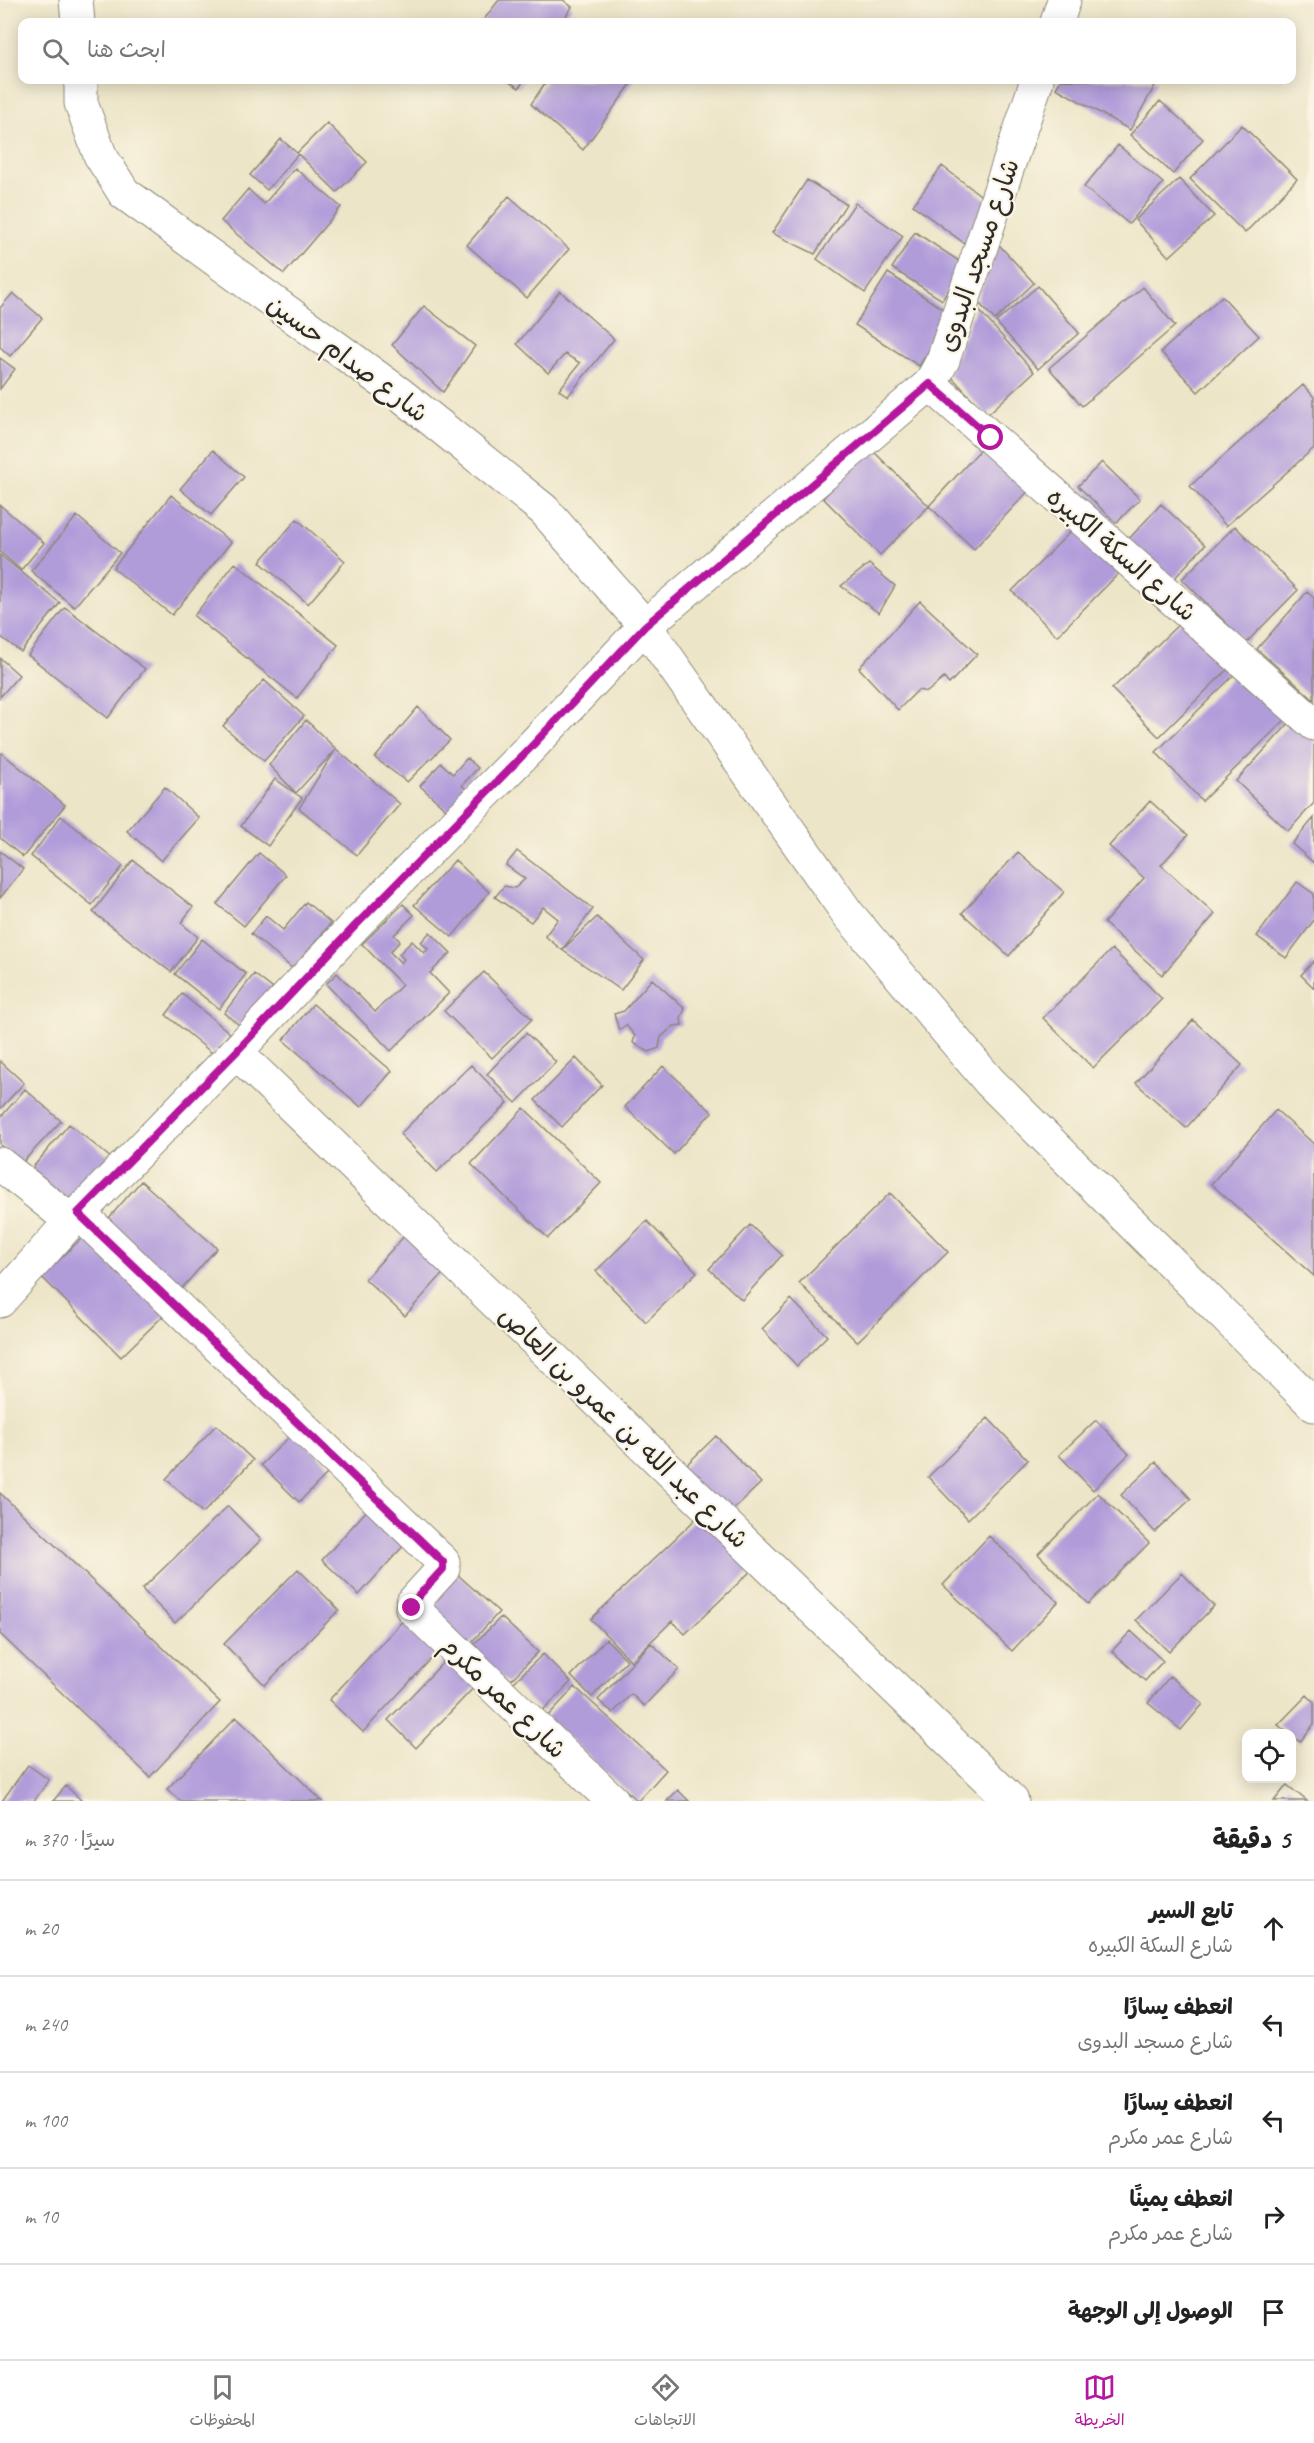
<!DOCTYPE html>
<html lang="ar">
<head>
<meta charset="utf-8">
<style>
	body { margin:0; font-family:Caveat,"Playpen Sans Arabic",sans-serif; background:#f6f6f6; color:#222; direction:rtl }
	.controls { position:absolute; right:18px; bottom:18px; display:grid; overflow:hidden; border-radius:12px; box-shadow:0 3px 15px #0003 }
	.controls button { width:54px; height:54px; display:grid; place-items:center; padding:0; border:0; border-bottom:2px solid #e0e0e0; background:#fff; color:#222; font:30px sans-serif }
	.stop { position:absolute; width:18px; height:18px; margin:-14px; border:4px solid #b5179e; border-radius:50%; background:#fff }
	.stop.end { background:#b5179e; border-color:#fff; box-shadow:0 2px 6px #0008 }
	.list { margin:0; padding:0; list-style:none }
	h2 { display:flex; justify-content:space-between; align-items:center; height:78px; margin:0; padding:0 24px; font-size:26px }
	h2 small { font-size:20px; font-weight:400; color:#767676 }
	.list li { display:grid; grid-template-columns:39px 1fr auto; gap:18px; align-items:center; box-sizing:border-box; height:96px; padding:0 24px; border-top:2px solid #e0e0e0 }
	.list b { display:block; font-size:22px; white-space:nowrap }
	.list p { margin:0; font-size:20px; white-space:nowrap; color:#767676 }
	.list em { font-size:20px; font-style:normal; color:#767676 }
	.icon { flex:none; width:33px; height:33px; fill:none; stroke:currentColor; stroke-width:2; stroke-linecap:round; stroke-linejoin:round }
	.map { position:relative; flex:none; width:1314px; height:1801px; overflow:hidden; direction:ltr }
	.search { position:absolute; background:#fff; box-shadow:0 3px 15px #0003; left:18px; right:18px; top:18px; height:66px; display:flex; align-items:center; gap:15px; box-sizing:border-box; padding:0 21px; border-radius:12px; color:#767676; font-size:22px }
	.sheet { height:558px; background:#fff }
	nav { display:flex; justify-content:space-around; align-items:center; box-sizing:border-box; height:84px; border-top:2px solid #e0e0e0; background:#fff; font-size:16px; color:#767676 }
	nav a { display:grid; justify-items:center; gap:3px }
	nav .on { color:#b5179e }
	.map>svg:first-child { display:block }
	.building { fill:#b19cda }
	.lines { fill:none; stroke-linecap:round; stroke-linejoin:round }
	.minor-casing { stroke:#8c8879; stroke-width:35 }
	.minor { stroke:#fff; stroke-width:33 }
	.route { stroke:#b5179e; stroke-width:8 }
	.labels { text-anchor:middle; stroke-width:4.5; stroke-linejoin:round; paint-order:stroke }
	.street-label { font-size:26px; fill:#2b2b2b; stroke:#fcf5e5 }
</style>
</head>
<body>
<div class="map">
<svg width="1314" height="1801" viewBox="0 0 1314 1801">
	<rect width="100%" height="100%" fill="#fcf5e5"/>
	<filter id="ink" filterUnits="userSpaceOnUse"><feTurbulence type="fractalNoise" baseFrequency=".0167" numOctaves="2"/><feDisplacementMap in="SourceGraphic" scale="12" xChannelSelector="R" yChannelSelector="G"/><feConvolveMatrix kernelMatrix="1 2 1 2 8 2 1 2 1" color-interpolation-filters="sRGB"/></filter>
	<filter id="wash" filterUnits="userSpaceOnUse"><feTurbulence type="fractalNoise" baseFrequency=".008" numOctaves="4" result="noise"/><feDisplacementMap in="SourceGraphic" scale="24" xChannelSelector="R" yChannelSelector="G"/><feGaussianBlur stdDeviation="1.35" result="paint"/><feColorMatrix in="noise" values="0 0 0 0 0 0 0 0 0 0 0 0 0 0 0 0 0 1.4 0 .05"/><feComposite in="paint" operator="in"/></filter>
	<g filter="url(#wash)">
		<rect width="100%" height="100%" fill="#ece5c7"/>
		<g id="blocks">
			<path class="building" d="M499 0H563L572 7 562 22H482Z
				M506 80H524L519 88Z
				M547 80H634L583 150 531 104Z
				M1061 80H1158L1130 130 1056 88Z
				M1160 101 1203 139 1173 174 1130 135Z
				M327 123 367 162 337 192 297 153Z
				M1242 125 1297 179 1245 233 1190 179Z
				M281 139 298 154 267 190 250 175Z
				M1118 145 1163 183 1129 224 1084 187Z
				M942 166 988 201 968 246 913 205Z
				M295 168 341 207 284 274 221 221 248 189 264 204Z
				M1179 179 1214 216 1169 257 1135 220Z
				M807 180 846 204 815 254 772 233Z
				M509 196 569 249 527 298 467 245Z
				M855 203 903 236 865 293 817 259Z
				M915 232 965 265 942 300 892 268Z
				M999 245 1034 283 995 320 977 301Z
				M888 273 952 315 919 366 855 325Z
				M1038 286 1079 333 1038 369 996 322Z
				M1143 287 1175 326 1082 406 1049 368Z
				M560 291 614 339 568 396 559 390 580 363 565 354 548 373 517 344Z
				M13 293 42 318 10 356 0 347V308Z
				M1222 296 1259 336 1198 392 1161 352Z
				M424 306 475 346 443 392 392 345Z
				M976 307 1034 372 987 415 949 374Z
				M0 358 15 369 0 389Z
				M1303 385 1314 397V448L1226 526 1190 486Z
				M991 438 1037 482 974 549 929 506Z
				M871 449 929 506 880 555 823 498Z
				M213 450 244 477 211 515 180 489Z
				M1102 462 1140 499 1116 523 1078 486Z
				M171 495 231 542 172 615 113 568Z
				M1161 504 1205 545 1172 581 1128 540Z
				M0 505 44 543 21 570 0 552Z
				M77 516 120 553 74 607 31 571Z
				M297 519 345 561 308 604 260 562Z
				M1081 521 1126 566 1057 636 1012 591Z
				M1235 526 1298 590 1246 643 1182 579Z
				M0 555 60 603 21 652 0 636Z
				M235 563 338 645 297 698 194 616Z
				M869 564 895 586 879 613 841 586Z
				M1307 592 1314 598V700L1257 649Z
				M920 601 977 654 949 684 944 678 927 692 918 690 898 710 859 668Z
				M65 607 145 669 108 718 28 655Z
				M1186 617 1232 665 1159 737 1112 689Z
				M0 658 19 675 0 697Z
				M1242 667 1289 716 1202 801 1156 752Z
				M264 680 304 716 264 761 223 726Z
				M418 707 450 740 407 782 375 758Z
				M1294 718 1314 737V803L1288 831 1236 781Z
				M306 720 336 749 296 793 269 765Z
				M336 749 400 804 357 855 299 808Z
				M2 753 65 805 23 857 0 838V755Z
				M467 758 478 768 462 785 473 796 455 817 420 786 441 763 453 774Z
				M275 779 302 798 268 846 241 826Z
				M165 787 199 818 161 861 127 831Z
				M1150 801 1188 835 1161 865 1215 914 1162 975 1104 923 1144 878 1109 846Z
				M61 816 123 866 92 905 31 856Z
				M1314 818V863L1292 844Z
				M0 851 23 869 0 898Z
				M517 851 593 909 562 950 545 936 558 919 543 907 531 922 495 897 504 886 515 888 525 879 506 865Z
				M1018 852 1064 892 1009 956 962 913Z
				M259 853 286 875 244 926 217 904Z
				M133 860 193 907 181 923 198 937 171 972 93 912Z
				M455 860 489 892 452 937 414 905Z
				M1297 882 1314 894V920L1286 958 1257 936Z
				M306 902 331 923 293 969 251 934 266 916 283 930Z
				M403 904 414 915 394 935 400 941 390 952 401 963 404 959 399 954 412 941 424 953 428 949 421 942 430 932 451 953 430 973 449 993 391 1051 326 984 337 973 375 1012 402 985 362 944Z
				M597 917 644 960 621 990 562 950Z
				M202 939 246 974 219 1009 175 974Z
				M1112 949 1162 999 1093 1068 1043 1018Z
				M1314 961V988L1301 975Z
				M484 972 532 1019 492 1058 444 1011Z
				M254 974 281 995 251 1034 224 1013Z
				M652 979 685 1009 681 1018 682 1025 674 1026 661 1037 659 1048 649 1052 633 1043 635 1036 626 1025 619 1030 614 1014 624 1011Z
				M182 994 230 1033 213 1054 166 1015Z
				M313 1004 392 1071 361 1107 283 1040Z
				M1193 1020 1242 1065 1186 1128 1136 1083Z
				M526 1033 556 1062 516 1103 487 1074Z
				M576 1058 602 1085 562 1127 535 1100Z
				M0 1061 24 1083 0 1109Z
				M471 1065 508 1103 437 1172 400 1134Z
				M663 1066 712 1112 674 1154 625 1107Z
				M25 1089 61 1121 21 1164 0 1145V1118Z
				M524 1108 601 1183 548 1238 471 1164Z
				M1276 1110 1314 1144V1276L1211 1184Z
				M69 1124 111 1158 70 1206 29 1172Z
				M141 1181 217 1248 177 1294 101 1227Z
				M890 1193 948 1252 857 1342 799 1283Z
				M647 1221 697 1272 646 1322 596 1271Z
				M750 1225 782 1255 742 1300 709 1269Z
				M88 1232 167 1312 121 1357 42 1277Z
				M407 1233 447 1269 405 1316 365 1279Z
				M791 1299 827 1336 797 1366 762 1329Z
				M988 1418 1028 1460 968 1519 928 1477Z
				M1096 1420 1129 1454 1093 1490 1059 1455Z
				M216 1425 253 1460 203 1513 166 1479Z
				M294 1432 332 1469 299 1502 261 1465Z
				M716 1436 761 1483 724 1518 680 1471Z
				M1156 1462 1191 1499 1155 1532 1121 1495Z
				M0 1493 220 1702 150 1777 0 1634Z
				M1098 1493 1149 1543 1088 1604 1038 1554Z
				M228 1506 261 1540 175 1623 142 1589Z
				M369 1508 406 1543 359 1595 322 1560Z
				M702 1513 754 1568 685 1634 672 1621 631 1661 591 1619Z
				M989 1536 1058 1602 1012 1651 943 1585Z
				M298 1569 339 1610 265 1685 224 1644Z
				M1182 1573 1214 1606 1169 1652 1136 1620Z
				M457 1574 499 1612 467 1647 425 1609Z
				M409 1614 443 1646 363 1732 329 1700Z
				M501 1617 538 1652 508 1683 471 1647Z
				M1131 1631 1163 1661 1145 1681 1112 1651Z
				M606 1639 627 1660 592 1697 571 1676Z
				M651 1643 679 1669 644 1706 631 1694 613 1713 598 1700Z
				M452 1653 481 1680 416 1748 388 1720Z
				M543 1654 571 1682 541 1712 513 1683Z
				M1170 1676 1203 1704 1181 1730 1148 1703Z
				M575 1687 666 1770 638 1801 546 1718Z
				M1307 1695 1314 1702V1724L1300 1742 1278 1725Z
				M236 1717 322 1801H180L167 1789Z
				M28 1765 49 1780 34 1801H2Z
				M1287 1785 1307 1801H1274Z
				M66 1786 82 1801H53Z
				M678 1790 689 1801H667Z"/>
		</g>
	</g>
	<g filter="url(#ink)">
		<use href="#blocks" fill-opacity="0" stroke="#8c8879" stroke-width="1.5"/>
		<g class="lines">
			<defs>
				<path id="minor" d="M76 0 78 22
					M1057 22 1064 0
					M81 80V103L100 155 124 193 400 394 544 510 645 626 848 914 989 1081 1314 1405
					M930 384 1314 724
					M236 1052 1012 1801
					M0 1164 71 1221
					M79 1213 443 1562V1569L413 1602 412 1608 613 1801
					M0 1301 71 1221 236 1052 355 925 531 747 645 626 930 384 943 360 1037 80"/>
			</defs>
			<use href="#minor" class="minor-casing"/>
			<use href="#minor" class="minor"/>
		</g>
	</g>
	<g class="lines" filter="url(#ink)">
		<path class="route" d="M412 1608 413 1602 443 1569V1562L78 1213 236 1052 355 926 531 747 645 626 930 384 991 438"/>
	</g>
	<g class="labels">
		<g class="street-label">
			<text transform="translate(978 255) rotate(-71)" y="9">شارع مسجد البدوى</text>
			<text transform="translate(348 358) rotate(37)" y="9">شارع صدام حسين</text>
			<text transform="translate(1122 554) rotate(41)" y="9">شارع السكة الكبيره</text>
			<text transform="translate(624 1427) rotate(44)" y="9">شارع عبد الله بن عمرو بن العاص</text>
			<text transform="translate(504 1697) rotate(44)" y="9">شارع عمر مكرم</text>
		</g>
	</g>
</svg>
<div class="controls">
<button><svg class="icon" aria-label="locate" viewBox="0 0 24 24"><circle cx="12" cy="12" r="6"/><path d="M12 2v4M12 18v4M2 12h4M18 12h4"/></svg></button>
</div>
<div class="stop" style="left:991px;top:438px"></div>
<div class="stop end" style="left:412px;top:1608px"></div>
<div class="search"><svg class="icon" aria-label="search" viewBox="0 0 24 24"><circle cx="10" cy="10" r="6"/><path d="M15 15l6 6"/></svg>ابحث هنا</div>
</div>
<section class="sheet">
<h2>5 دقيقة<small>سيرًا · 370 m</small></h2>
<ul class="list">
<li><svg class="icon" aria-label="ahead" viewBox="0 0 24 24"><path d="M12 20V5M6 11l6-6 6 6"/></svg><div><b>تابع السير</b><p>شارع السكة الكبيره</p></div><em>20 m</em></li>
<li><svg class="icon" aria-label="left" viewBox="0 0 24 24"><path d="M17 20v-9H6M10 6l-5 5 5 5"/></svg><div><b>انعطف يسارًا</b><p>شارع مسجد البدوى</p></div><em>240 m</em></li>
<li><svg class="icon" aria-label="left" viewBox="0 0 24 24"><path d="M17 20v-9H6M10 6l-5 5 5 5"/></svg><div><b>انعطف يسارًا</b><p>شارع عمر مكرم</p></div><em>100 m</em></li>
<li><svg class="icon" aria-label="right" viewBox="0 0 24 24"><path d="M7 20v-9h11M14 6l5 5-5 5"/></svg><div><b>انعطف يمينًا</b><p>شارع عمر مكرم</p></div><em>10 m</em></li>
<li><svg class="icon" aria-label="arrive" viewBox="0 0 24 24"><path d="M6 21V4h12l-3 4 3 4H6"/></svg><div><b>الوصول إلى الوجهة</b></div></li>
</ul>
</section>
<nav>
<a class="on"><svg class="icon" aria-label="map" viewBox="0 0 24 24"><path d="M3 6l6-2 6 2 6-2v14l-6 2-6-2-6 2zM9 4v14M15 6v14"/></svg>الخريطة</a>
<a><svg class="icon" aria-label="directions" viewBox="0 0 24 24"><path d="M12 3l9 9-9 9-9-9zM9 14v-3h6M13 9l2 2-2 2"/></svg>الاتجاهات</a>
<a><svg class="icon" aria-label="saved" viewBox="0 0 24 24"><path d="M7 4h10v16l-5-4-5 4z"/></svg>المحفوظات</a>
</nav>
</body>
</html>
